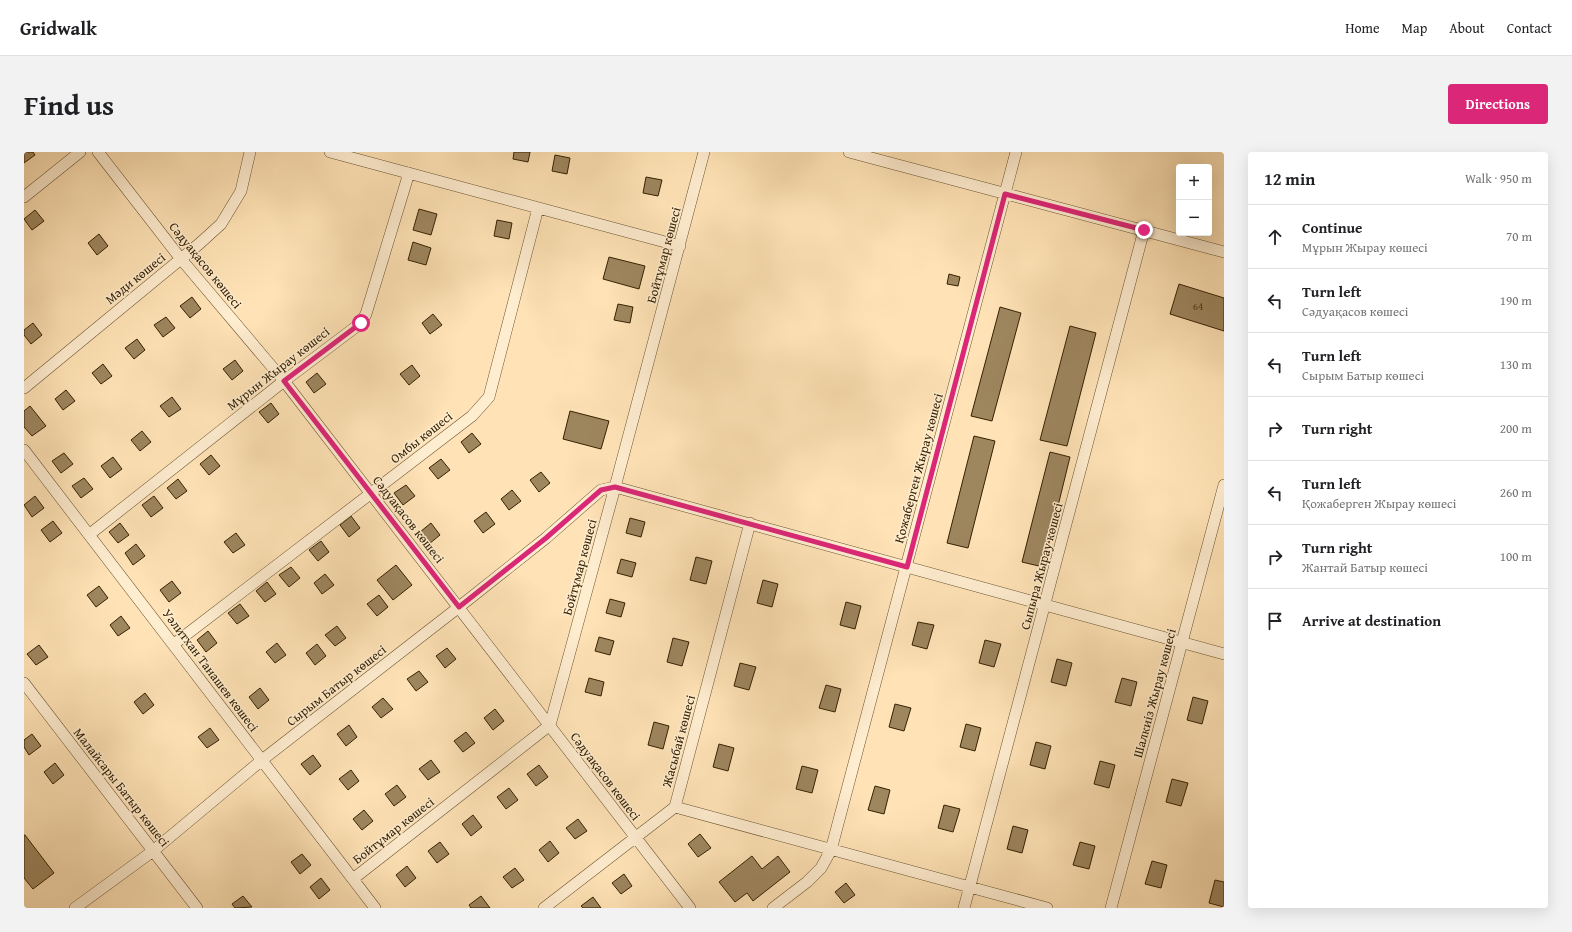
<!DOCTYPE html>
<html lang="en">
<head>
<meta charset="utf-8">
<style>
	body { margin:0; font-family:"Gentium Book Plus",serif; background:#f2f2f2; color:#202124 }
	.controls { position:absolute; right:12px; top:12px; display:grid; overflow:hidden; border-radius:4px; box-shadow:0 4px 16px #0002 }
	.controls button { width:36px; height:36px; display:grid; place-items:center; padding:0; border:0; border-bottom:1px solid #e0e0e0; background:#fff; color:#202124; font:20px sans-serif }
	.stop { position:absolute; width:12px; height:12px; margin:-9px; border:3px solid #db2777; border-radius:50%; background:#fff }
	.stop.end { background:#db2777; border-color:#fff; box-shadow:0 1px 4px #0008 }
	.list { margin:0; padding:0; list-style:none }
	h2 { display:flex; justify-content:space-between; align-items:center; height:52px; margin:0; padding:0 16px; font-size:17px }
	h2 small { font-size:13px; font-weight:400; color:#757577 }
	.list li { display:grid; grid-template-columns:26px 1fr auto; gap:12px; align-items:center; box-sizing:border-box; height:64px; padding:0 16px; border-top:1px solid #e0e0e0 }
	.list b { display:block; font-size:15px; white-space:nowrap }
	.list p { margin:0; font-size:13px; white-space:nowrap; color:#757577 }
	.list em { font-size:13px; font-style:normal; color:#757577 }
	.icon { flex:none; width:22px; height:22px; fill:none; stroke:currentColor; stroke-width:2; stroke-linecap:round; stroke-linejoin:round }
	.map { position:relative; flex:none; width:1200px; height:756px; overflow:hidden; border-radius:4px }
	header { display:flex; align-items:center; gap:24px; box-sizing:border-box; height:56px; padding:0 20px; background:#fff; border-bottom:1px solid #e0e0e0 }
	header strong { font-size:19px }
	nav { display:flex; gap:22px; margin-inline-start:auto; font-size:14px }
	.intro { display:flex; align-items:center; justify-content:space-between; box-sizing:border-box; height:96px; padding:0 24px }
	h1 { margin:0; font-size:28px }
	.button { padding:10px 18px; border-radius:4px; background:#db2777; color:#fff; font-size:14px; font-weight:700 }
	main { display:flex; gap:24px; padding:0 24px }
	aside { flex:1; background:#fff; border-radius:4px; box-shadow:0 4px 16px #0002 }
	.map>svg:first-child { display:block }
	.building { fill:#9e865f; stroke:#352101 }
	.lines { fill:none; stroke-linecap:round; stroke-linejoin:round }
	.street-casing { stroke:#68522e; stroke-width:12 }
	.street { stroke:#ffedd0; stroke-width:11 }
	.route { stroke:#db2777; stroke-width:5 }
	.labels { text-anchor:middle; stroke-width:3; stroke-linejoin:round; paint-order:stroke }
	.number-label { font-size:11px; fill:#4f3a18 }
	.street-label { font-size:13px; fill:#352101; stroke:#ffedd0 }
</style>
</head>
<body>
<header>
<strong>Gridwalk</strong>
<nav><a>Home</a><a>Map</a><a>About</a><a>Contact</a></nav>
</header>
<div class="intro"><h1>Find us</h1><a class="button">Directions</a></div>
<main>
<div class="map">
<svg width="1200" height="756" viewBox="0 0 1200 756">
	<rect width="100%" height="100%" fill="#ffe3b6"/>
	<filter id="stains"><feTurbulence type="fractalNoise" baseFrequency=".005" numOctaves="4"/><feColorMatrix values="0 0 0 0 .2 0 0 0 0 .09 0 0 0 0 .02 0 0 0 .5 -.17"/></filter>
	<radialGradient id="worn" r=".72"><stop offset=".6" stop-color="#630" stop-opacity="0"/><stop offset="1" stop-color="#630" stop-opacity=".3"/></radialGradient>
	<path class="building" d="M0 0H9L11 3 0 11Z
		M490 0H506L504 10 489 7Z
		M531 3 546 6 543 22 528 19Z
		M622 25 638 28 634 44 619 41Z
		M395 57 413 62 407 83 389 78Z
		M11 58 20 69 8 78 0 67Z
		M473 68 488 71 485 87 470 84Z
		M75 82 84 94 73 103 64 91Z
		M389 90 407 96 402 113 384 108Z
		M585 105 621 114 615 137 579 127Z
		M925 122 936 125 934 134 923 132Z
		M1155 132 1200 146V179L1146 162Z
		M168 145 177 157 166 166 156 154Z
		M594 152 609 155 606 171 590 168Z
		M976 155 997 161 968 269 947 264Z
		M409 162 418 173 406 182 398 171Z
		M142 165 151 176 139 185 130 173Z
		M9 171 18 183 7 192 0 183V178Z
		M1046 174 1072 181 1043 294 1016 288Z
		M113 187 121 198 110 207 101 196Z
		M211 208 219 219 208 228 199 217Z
		M79 212 88 224 77 232 68 221Z
		M388 213 396 224 385 233 376 222Z
		M293 221 302 232 290 241 282 230Z
		M42 238 51 249 39 258 31 247Z
		M148 245 157 257 145 265 136 254Z
		M247 251 255 262 244 271 235 260Z
		M6 254 22 274 8 284 0 275V259Z
		M546 259 585 269 577 297 539 287Z
		M118 279 127 290 116 299 107 288Z
		M448 281 457 292 445 301 437 290Z
		M950 284 971 289 944 396 923 391Z
		M1026 300 1046 305 1019 415 998 410Z
		M40 301 49 312 37 321 28 309Z
		M187 303 196 314 185 323 176 312Z
		M89 305 98 317 86 326 77 314Z
		M417 307 426 318 414 327 405 316Z
		M517 320 526 331 515 340 506 328Z
		M60 326 69 337 57 346 48 334Z
		M154 327 163 339 152 347 143 336Z
		M382 333 391 344 379 353 370 341Z
		M488 338 497 349 485 358 477 347Z
		M11 344 20 356 8 365 0 353Z
		M130 344 139 356 127 365 118 353Z
		M462 360 471 372 459 381 450 369Z
		M327 364 336 376 325 385 316 373Z
		M606 366 621 370 617 385 602 381Z
		M29 369 38 381 26 390 17 378Z
		M96 371 105 383 94 391 85 380Z
		M407 371 416 383 405 392 396 380Z
		M212 381 221 393 209 401 200 390Z
		M297 389 305 400 294 409 285 398Z
		M112 392 121 404 109 413 101 401Z
		M672 405 688 409 682 432 666 428Z
		M597 407 612 411 608 425 593 421Z
		M372 413 388 433 369 448 353 428Z
		M267 415 276 426 265 435 255 423Z
		M301 422 310 433 298 442 290 431Z
		M739 428 754 432 748 455 733 451Z
		M148 429 157 441 145 450 136 438Z
		M243 430 252 442 241 450 232 439Z
		M75 434 84 446 72 455 63 443Z
		M355 443 364 455 353 464 343 452Z
		M586 447 601 451 597 465 582 461Z
		M822 450 837 454 831 477 816 473Z
		M216 452 225 464 213 472 204 461Z
		M97 464 106 476 94 484 86 473Z
		M894 470 910 473 903 497 888 493Z
		M313 474 322 486 311 494 301 483Z
		M184 479 193 491 182 500 173 488Z
		M575 485 590 489 586 503 571 499Z
		M649 486 665 490 658 514 643 510Z
		M961 488 977 492 970 515 955 511Z
		M253 491 262 503 251 511 242 500Z
		M293 492 302 504 291 513 282 501Z
		M15 493 24 505 12 513 3 502Z
		M423 496 432 507 421 516 412 504Z
		M1033 507 1048 511 1042 534 1027 530Z
		M716 511 732 515 725 538 710 534Z
		M395 519 404 530 392 539 383 527Z
		M565 526 580 530 577 544 561 540Z
		M1098 526 1113 530 1107 554 1091 550Z
		M802 533 817 537 811 560 795 556Z
		M236 536 245 548 234 557 225 545Z
		M121 541 130 553 119 562 110 550Z
		M1169 545 1184 549 1178 572 1163 568Z
		M359 546 369 557 357 566 348 555Z
		M871 552 887 556 880 579 865 575Z
		M471 557 480 569 469 578 460 566Z
		M630 570 645 574 639 597 624 593Z
		M942 572 957 576 951 599 936 595Z
		M325 573 333 585 322 594 313 582Z
		M186 576 195 588 183 596 174 585Z
		M442 580 451 591 439 600 430 589Z
		M8 582 17 594 5 603 0 595V588Z
		M1012 590 1027 594 1021 617 1006 613Z
		M695 592 710 596 704 619 689 615Z
		M289 603 297 614 286 623 277 612Z
		M407 608 416 620 404 628 395 617Z
		M1076 609 1091 613 1085 636 1070 632Z
		M31 611 40 623 29 632 20 620Z
		M515 613 524 625 512 634 503 622Z
		M778 614 794 618 788 641 772 637Z
		M327 618 335 629 324 638 315 627Z
		M1148 627 1164 631 1157 654 1142 650Z
		M373 633 382 645 370 654 361 642Z
		M851 634 866 638 860 662 844 658Z
		M485 636 494 648 482 657 473 645Z
		M920 653 936 657 929 680 914 676Z
		M340 658 349 669 338 678 329 667Z
		M449 663 458 675 447 684 438 672Z
		M554 667 563 679 551 687 542 676Z
		M989 674 1004 678 998 701 983 697Z
		M676 682 687 696 674 705 664 692Z
		M0 683H1L30 721 9 737 0 726Z
		M526 689 535 701 524 710 515 698Z
		M416 690 425 702 413 711 404 699Z
		M1056 690 1071 694 1065 717 1049 713Z
		M278 702 287 713 276 722 267 710Z
		M728 704 738 717 754 704 766 720 729 749 723 741 711 750 695 730Z
		M1128 709 1143 713 1137 736 1121 732Z
		M383 714 392 726 381 735 372 723Z
		M491 716 500 728 488 736 479 725Z
		M600 722 608 734 597 742 588 731Z
		M297 726 306 738 295 747 286 735Z
		M1191 728 1200 730V755L1185 751Z
		M822 731 831 743 820 751 811 740Z
		M219 744 228 755 211 756 208 752Z
		M457 744 466 756H447L445 753Z
		M569 745 577 756H559L557 754Z"/>
	<g class="lines">
		<defs>
			<path id="street" d="M74 0 157 107 260 229 666 756
				M306 0 656 94
				M825 0 1200 100
				M0 45 56 0
				M0 236 175 92 197 72 217 39 226 0
				M0 298 351 756
				M66 382 260 229 337 171 342 162 385 21
				M150 492 448 264 465 245 514 56
				M0 531 173 756
				M651 655 1023 756
				M329 727 526 573 591 335 680 0
				M51 756 129 699 238 608 435 455 522 386 577 338 591 335 1200 502
				M520 756 651 655 726 371
				M749 756 783 730 797 716 807 698 992 0
				M940 756 1120 78
				M1087 756 1200 333"/>
		</defs>
		<use href="#street" class="street-casing"/>
		<use href="#street" class="street"/>
	</g>
	<g class="lines">
		<path class="route" d="M337 171 260 229 435 455 522 386 577 338 591 335 883 415 981 42 1120 78"/>
	</g>
	<g class="labels">
		<g class="number-label">
			<text x="1174" y="158">64</text>
		</g>
		<g class="street-label">
			<text transform="translate(639 103) rotate(-75)" y="5">Бойтұмар көшесі</text>
			<text transform="translate(182 113) rotate(51)" y="5">Сәдуақасов көшесі</text>
			<text transform="translate(111 126) rotate(-39)" y="5">Мәди көшесі</text>
			<text transform="translate(254 216) rotate(-38)" y="5">Мұрын Жырау көшесі</text>
			<text transform="translate(397 285) rotate(-38)" y="5">Омбы көшесі</text>
			<text transform="translate(894 316) rotate(-75)" y="5">Қожаберген Жырау көшесі</text>
			<text transform="translate(385 367) rotate(52)" y="5">Сәдуақасов көшесі</text>
			<text transform="translate(1017 414) rotate(-75)" y="5">Сыпыра Жырау көшесі</text>
			<text transform="translate(555 415) rotate(-75)" y="5">Бойтұмар көшесі</text>
			<text transform="translate(187 518) rotate(53)" y="5">Уәлитхан Танашев көшесі</text>
			<text transform="translate(312 533) rotate(-38)" y="5">Сырым Батыр көшесі</text>
			<text transform="translate(1130 541) rotate(-75)" y="5">Шалкиіз Жырау көшесі</text>
			<text transform="translate(654 589) rotate(-75)" y="5">Жасыбай көшесі</text>
			<text transform="translate(582 624) rotate(53)" y="5">Сәдуақасов көшесі</text>
			<text transform="translate(98 635) rotate(52)" y="5">Малайсары Батыр көшесі</text>
			<text transform="translate(369 678) rotate(-38)" y="5">Бойтұмар көшесі</text>
		</g>
	</g>
	<rect width="100%" height="100%" filter="url(#stains)"/>
	<rect width="100%" height="100%" fill="url(#worn)"/>
</svg>
<div class="controls">
<button>+</button>
<button>−</button>
</div>
<div class="stop" style="left:337px;top:171px"></div>
<div class="stop end" style="left:1120px;top:78px"></div>
</div>
<aside>
<h2>12 min<small>Walk · 950 m</small></h2>
<ul class="list">
<li><svg class="icon" aria-label="ahead" viewBox="0 0 24 24"><path d="M12 20V5M6 11l6-6 6 6"/></svg><div><b>Continue</b><p>Мұрын Жырау көшесі</p></div><em>70 m</em></li>
<li><svg class="icon" aria-label="left" viewBox="0 0 24 24"><path d="M17 20v-9H6M10 6l-5 5 5 5"/></svg><div><b>Turn left</b><p>Сәдуақасов көшесі</p></div><em>190 m</em></li>
<li><svg class="icon" aria-label="left" viewBox="0 0 24 24"><path d="M17 20v-9H6M10 6l-5 5 5 5"/></svg><div><b>Turn left</b><p>Сырым Батыр көшесі</p></div><em>130 m</em></li>
<li><svg class="icon" aria-label="right" viewBox="0 0 24 24"><path d="M7 20v-9h11M14 6l5 5-5 5"/></svg><div><b>Turn right</b></div><em>200 m</em></li>
<li><svg class="icon" aria-label="left" viewBox="0 0 24 24"><path d="M17 20v-9H6M10 6l-5 5 5 5"/></svg><div><b>Turn left</b><p>Қожаберген Жырау көшесі</p></div><em>260 m</em></li>
<li><svg class="icon" aria-label="right" viewBox="0 0 24 24"><path d="M7 20v-9h11M14 6l5 5-5 5"/></svg><div><b>Turn right</b><p>Жантай Батыр көшесі</p></div><em>100 m</em></li>
<li><svg class="icon" aria-label="arrive" viewBox="0 0 24 24"><path d="M6 21V4h12l-3 4 3 4H6"/></svg><div><b>Arrive at destination</b></div></li>
</ul>
</aside>
</main>
</body>
</html>
